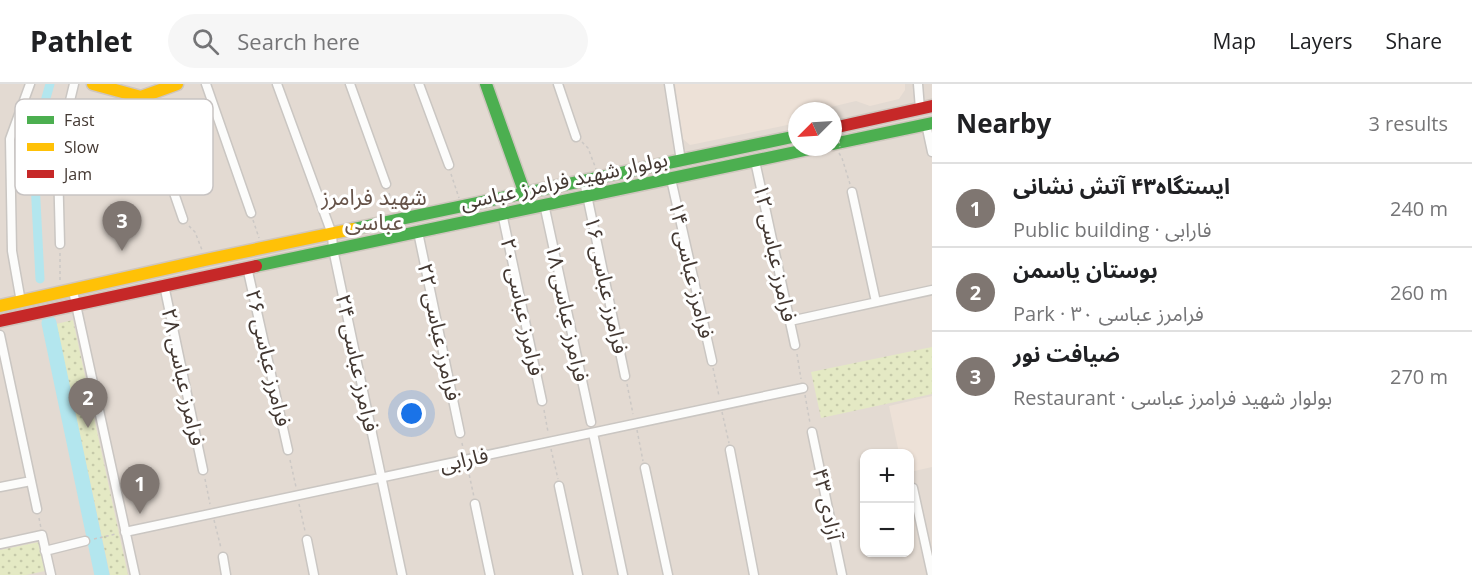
<!DOCTYPE html>
<html lang="en">
<head>
<meta charset="utf-8">
<style>
	body { margin:0; font-family:"Open Sans","Noto Sans Arabic",sans-serif; background:#f6f6f6; color:#202124 }
	.controls { position:absolute; right:18px; bottom:18px; display:grid; overflow:hidden; border-radius:12px; box-shadow:0 2px 4px #0004 }
	.controls button { width:54px; height:54px; display:grid; place-items:center; padding:0; border:0; border-bottom:2px solid #e0e0e0; background:#fff; color:#202124; font:30px sans-serif }
	.compass { position:absolute; left:788px; top:18px; width:54px; height:54px; border-radius:50%; background:#fff; box-shadow:0 2px 4px #0004; rotate:246deg }
	.you { position:absolute; left:412px; top:330px; width:21px; height:21px; margin:-15px; border:4px solid #fff; border-radius:50%; background:#1a73e8; box-shadow:0 0 0 9px #1a73e833 }
	.badge { display:grid; place-items:center; width:39px; height:39px; border-radius:50%; background:#7f7671; color:#fff; font-size:20px; font-weight:700 }
	.pin { position:absolute; translate:-50% -50px; filter:drop-shadow(0 2px 3px #0008) }
	.pin::after { content:''; position:absolute; top:32px; width:21px; height:18px; background:inherit; clip-path:polygon(0 0,100% 0,50% 100%) }
	.list { margin:0; padding:0; list-style:none }
	h2 { display:flex; justify-content:space-between; align-items:center; height:78px; margin:0; padding:0 24px; font-size:26px }
	h2 small { font-size:20px; font-weight:400; color:#757577 }
	.list li { display:grid; grid-template-columns:39px 1fr auto; gap:18px; align-items:center; box-sizing:border-box; height:84px; padding:0 24px; border-top:2px solid #e0e0e0 }
	.list b { display:block; font-size:22px; white-space:nowrap }
	.list p { margin:0; font-size:20px; white-space:nowrap; color:#757577 }
	.list em { font-size:20px; font-style:normal; color:#757577 }
	.icon { flex:none; width:33px; height:33px; fill:none; stroke:currentColor; stroke-width:2; stroke-linecap:round; stroke-linejoin:round }
	.map { position:relative; flex:none; width:932px; height:491px; overflow:hidden }
	header { display:flex; align-items:center; gap:36px; box-sizing:border-box; height:84px; padding:0 30px; background:#fff; border-bottom:2px solid #e0e0e0 }
	header strong { font-size:28px }
	nav { display:flex; gap:33px; margin-inline-start:auto; font-size:21px }
	.search { width:420px; height:54px; background:#f6f6f6; display:flex; align-items:center; gap:15px; box-sizing:border-box; padding:0 21px; border-radius:33px; color:#757577; font-size:22px }
	main { display:flex }
	aside { flex:1; background:#fff }
	.map>svg:first-child { display:block }
	.residential { fill:#e3dad2; fill-rule:evenodd }
	.education { fill:#ede1d7 }
	.grass { fill:url(#grass-dots) }
	.lines { fill:none; stroke-linecap:round; stroke-linejoin:round }
	.canal { stroke:#b3e6ee; stroke-width:9 }
	.river { stroke:#b3e6ee; stroke-width:15 }
	.street-casing { stroke:#cac6c2; stroke-width:11 }
	.fast-casing { stroke:#cfc6be; stroke-width:15 }
	.slow-casing { stroke:#cfc6be; stroke-width:15 }
	.jam-casing { stroke:#cfc6be; stroke-width:15 }
	.path { stroke:#ccc8c5; stroke-width:1.5; stroke-dasharray:3 3; stroke-linecap:butt }
	.street { stroke:#fcfcfb; stroke-width:8 }
	.fast { stroke:#4caf50; stroke-width:12 }
	.slow { stroke:#ffc107; stroke-width:12 }
	.jam { stroke:#c62828; stroke-width:12 }
	.path-bridge { stroke:#ccc8c5; stroke-width:1.5; stroke-dasharray:3 3; stroke-linecap:butt }
	.labels { text-anchor:middle; stroke-width:6; stroke-linejoin:round; paint-order:stroke }
	.street-label { font-size:21px; fill:#433832; stroke:#fff }
	.neighbourhood-label { font-size:22px; fill:#665349; stroke:#fff }
	.key { fill:#fff; stroke:#c7c3c2; stroke-width:1.5 }
	.key-label { font-size:16px; fill:#433832 }
</style>
</head>
<body>
<header>
<strong>Pathlet</strong>
<div class="search"><svg class="icon" aria-label="search" viewBox="0 0 24 24"><circle cx="10" cy="10" r="6"/><path d="M15 15l6 6"/></svg>Search here</div>
<nav><a>Map</a><a>Layers</a><a>Share</a></nav>
</header>
<main>
<div class="map">
<svg width="932" height="491" viewBox="0 0 932 491">
	<defs>
		<pattern id="grass-dots" width="8" height="8" patternUnits="userSpaceOnUse" patternTransform="scale(1.5)"><rect width="8" height="8" fill="#e4e9c4"/><path d="M2 2h.1M6 6h.1" fill="none" stroke="#c5c9a9" stroke-width="1.8" stroke-linecap="round"/></pattern>
	</defs>
	<rect width="100%" height="100%" fill="#eeeae6"/>
	<path class="residential" d="M0 0H932V491H0ZM797 27H833V63H797ZM864 370H910V468H864Z"/>
	<path class="education" d="M675 0H905V6L899 15 870 22 856 17 814 27H797V39L690 61 683 55Z
		M932 312V383L910 388V370L899 369 889 322Z"/>
	<path class="grass" d="M73 236 128 491H110L56 240Z
		M932 263V310L821 334 811 288Z
		M39 458 45 487 26 491H0V466Z"/>
	<g class="lines">
		<path class="canal" d="M40 195 33 59 50 0"/>
		<path class="river" d="M49 239 102 491"/>
		<defs>
			<path id="street" d="M206 0 251 129
				M277 0 332 150 333 165 402 491
				M350 0 386 100
				M419 0 449 81
				M558 0 576 53
				M669 0 681 77
				M918 0 920 25
				M141 13 183 135
				M926 40 932 68
				M755 77 795 261
				M671 95 712 277
				M584 97 625 292
				M852 108 876 218
				M544 120 591 338
				M502 129 542 317
				M418 148 460 349
				M60 160 58 80 61 54 74 0
				M247 183 288 366
				M164 201 203 386
				M73 207 135 491
				M21 218 12 167 10 55 30 0
				M790 237 932 206
				M0 251 37 425
				M812 348 842 491
				M593 349 623 491
				M730 366 754 491
				M645 384 668 491
				M559 402 578 491
				M0 403 31 397
				M913 404 932 491
				M475 420 490 491
				M125 448 803 304
				M307 456 314 491
				M0 460 42 451 51 491
				M45 467 85 457
				M223 473 226 491"/>
			<path id="fast" d="M486 0 525 110
				M833 60 932 39
				M353 145 797 52
				M256 182 819 63"/>
			<path id="slow" d="M93 0 141 13 177 0
				M0 222 205 176 353 145"/>
			<path id="jam" d="M833 44 932 22
				M0 237 256 182"/>
		</defs>
		<use href="#street" class="street-casing"/>
		<use href="#fast" class="fast-casing"/>
		<use href="#slow" class="slow-casing"/>
		<use href="#jam" class="jam-casing"/>
		<path class="path" d="M582 58 588 64 596 85
			M839 69 842 74 850 100
			M451 90 459 114
			M389 109 396 127
			M253 136 259 154
			M189 142 195 148 202 166
			M60 196V168
			M797 270 801 295
			M713 284 719 312
			M627 300 633 330
			M805 311 810 339
			M544 326 548 348
			M722 328 729 359
			M637 346 643 377
			M462 359 464 369
			M551 365 558 395
			M290 376 296 403
			M468 385 474 413
			M205 395 210 420
			M299 420 305 447
			M39 434 41 444
			M214 436 221 464
			M94 455 116 450"/>
		<use href="#street" class="street"/>
		<use href="#fast" class="fast"/>
		<use href="#slow" class="slow"/>
		<use href="#jam" class="jam"/>
		<path class="path-bridge" d="M833 27 840 63"/>
	</g>
	<g class="labels">
		<g class="street-label">
			<text transform="translate(564 97) rotate(-12)" y="7">بولوار شهید فرامرز عباسی</text>
			<text transform="translate(775 169) rotate(78)" y="7">فرامرز عباسی ۱۲</text>
			<text transform="translate(691 186) rotate(77)" y="7">فرامرز عباسی ۱۴</text>
			<text transform="translate(606 201) rotate(78)" y="7">فرامرز عباسی ۱۶</text>
			<text transform="translate(522 223) rotate(78)" y="7">فرامرز عباسی ۲۰</text>
			<text transform="translate(567 229) rotate(78)" y="7">فرامرز عباسی ۱۸</text>
			<text transform="translate(439 248) rotate(78)" y="7">فرامرز عباسی ۲۲</text>
			<text transform="translate(268 274) rotate(77)" y="7">فرامرز عباسی ۲۶</text>
			<text transform="translate(357 279) rotate(78)" y="7">فرامرز عباسی ۲۴</text>
			<text transform="translate(183 293) rotate(78)" y="7">فرامرز عباسی ۲۸</text>
			<text transform="translate(464 376) rotate(-12)" y="7">فارابی</text>
			<text transform="translate(827 420) rotate(78)" y="7">۴۳ آزادی</text>
		</g>
		<g class="neighbourhood-label">
			<text x="374" y="121">شهید فرامرز<tspan x="374" dy="25">عباسی</tspan></text>
		</g>
	</g>
	<rect x="15" y="15" width="198" height="96" rx="9" class="key"/>
	<rect x="27" y="32" width="27" height="8" fill="#4caf50"/>
	<rect x="27" y="59" width="27" height="8" fill="#ffc107"/>
	<rect x="27" y="86" width="27" height="8" fill="#c62828"/>
	<g class="key-label">
		<text x="64" y="42">Fast</text>
		<text x="64" y="69">Slow</text>
		<text x="64" y="96">Jam</text>
	</g>
</svg>
<div class="controls">
<button>+</button>
<button>−</button>
</div>
<svg class="compass" viewBox="-18 -18 36 36"><path d="M0-13l5 13h-10z" fill="#e53935"/><path d="M0 13l5-13h-10z" fill="#757577"/></svg>
<div class="you"></div>
<div class="pin badge" style="left:140px;top:430px">1</div>
<div class="pin badge" style="left:88px;top:344px">2</div>
<div class="pin badge" style="left:122px;top:167px">3</div>
</div>
<aside>
<h2>Nearby<small>3 results</small></h2>
<ul class="list">
<li><span class="badge">1</span><div><b>ایستگاه۴۳ آتش نشانی</b><p>Public building · فارابی</p></div><em>240 m</em></li>
<li><span class="badge">2</span><div><b>بوستان یاسمن</b><p>Park · فرامرز عباسی ۳۰</p></div><em>260 m</em></li>
<li><span class="badge">3</span><div><b>ضیافت نور</b><p>Restaurant · بولوار شهید فرامرز عباسی</p></div><em>270 m</em></li>
</ul>
</aside>
</main>
</body>
</html>
